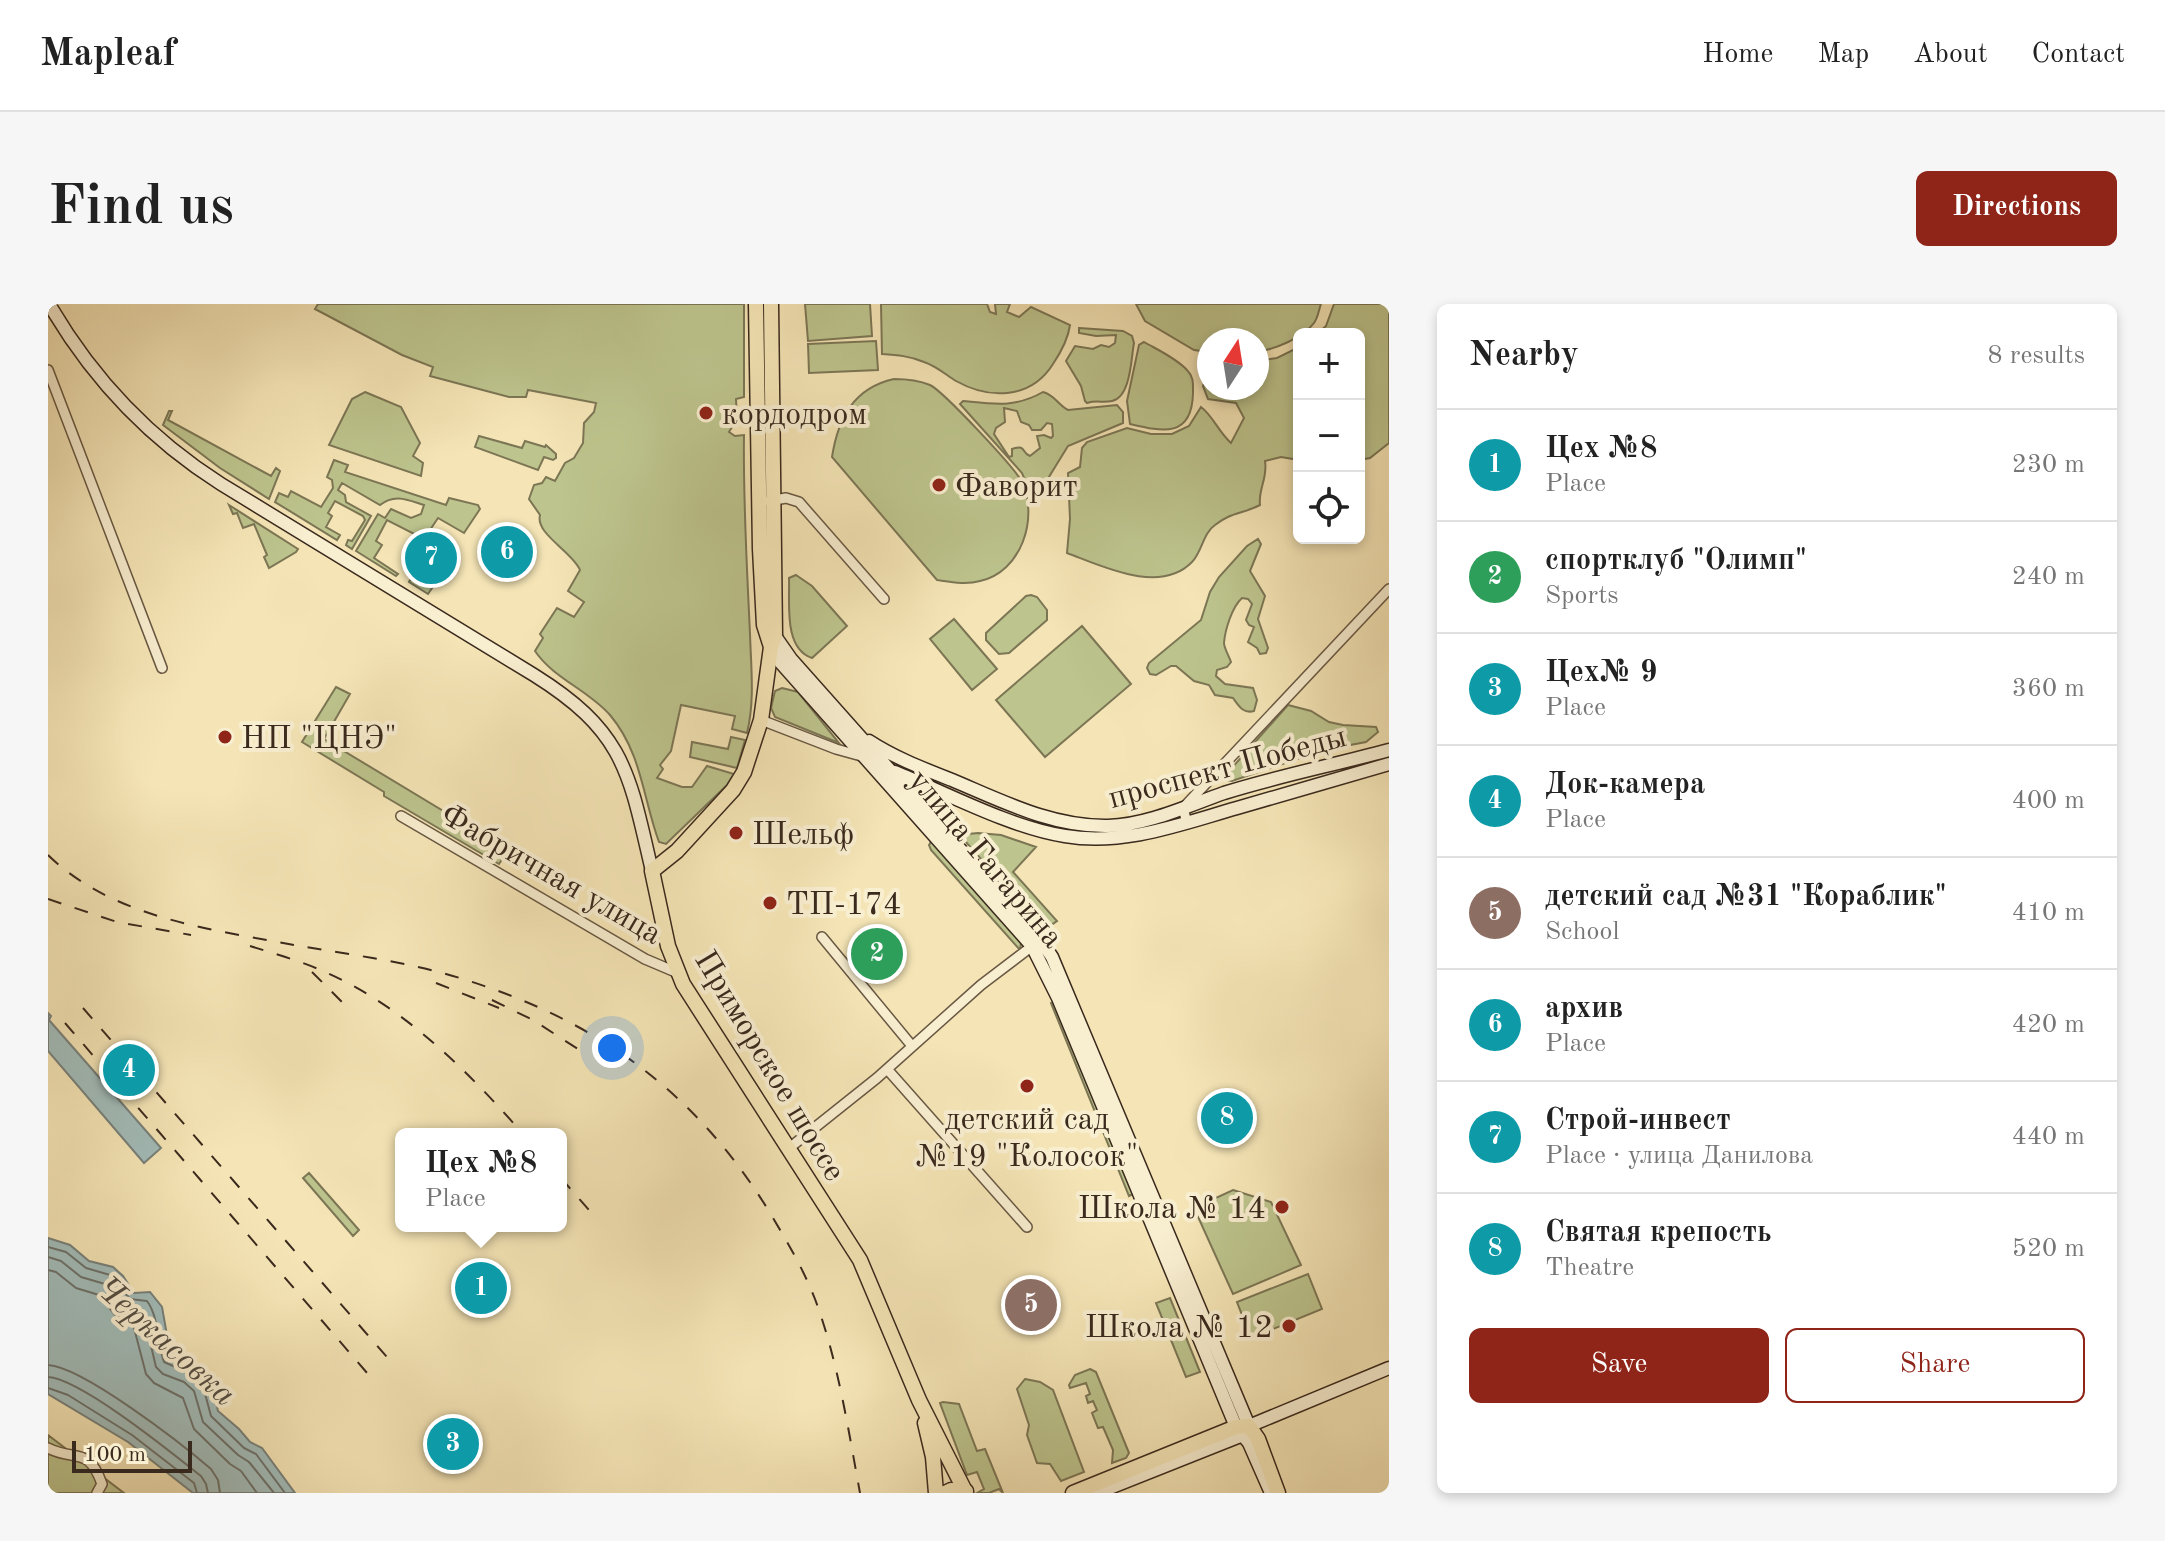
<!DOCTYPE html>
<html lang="en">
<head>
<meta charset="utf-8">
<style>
	body { margin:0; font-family:"Old Standard TT",serif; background:#f6f6f6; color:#222 }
	.controls { position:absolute; right:24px; top:24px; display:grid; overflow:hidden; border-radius:12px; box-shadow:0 4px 12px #0003 }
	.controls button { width:72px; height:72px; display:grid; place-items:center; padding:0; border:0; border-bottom:2px solid #e0e0e0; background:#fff; color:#222; font:40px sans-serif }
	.compass { position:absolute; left:1149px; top:24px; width:72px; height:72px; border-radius:50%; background:#fff; box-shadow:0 4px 12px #0003; rotate:12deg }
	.scale { position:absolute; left:24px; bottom:20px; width:120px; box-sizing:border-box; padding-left:8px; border:4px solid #3a291d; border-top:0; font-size:22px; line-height:28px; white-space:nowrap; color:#3a291d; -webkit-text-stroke:6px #f8eed0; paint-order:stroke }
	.you { position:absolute; left:564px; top:744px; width:28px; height:28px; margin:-20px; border:6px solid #fff; border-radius:50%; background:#1a73e8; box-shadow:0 0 0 12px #1a73e833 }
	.badge { display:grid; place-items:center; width:52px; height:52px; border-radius:50%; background:#8f2418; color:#fff; font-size:26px; font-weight:700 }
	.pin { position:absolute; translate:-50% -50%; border:4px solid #fff; box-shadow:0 2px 8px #0006 }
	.popup { position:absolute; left:347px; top:824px; width:172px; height:104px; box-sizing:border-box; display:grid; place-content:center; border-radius:12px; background:#fff; filter:drop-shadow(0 2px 6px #0005); font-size:26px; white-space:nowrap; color:#767676 }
	.popup b { font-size:30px; color:#222 }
	.popup::after { content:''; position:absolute; left:50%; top:100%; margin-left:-16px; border:16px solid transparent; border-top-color:#fff }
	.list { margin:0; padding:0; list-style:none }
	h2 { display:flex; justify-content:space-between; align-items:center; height:104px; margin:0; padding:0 32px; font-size:34px }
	h2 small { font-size:26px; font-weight:400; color:#767676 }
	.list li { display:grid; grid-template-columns:52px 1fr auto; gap:24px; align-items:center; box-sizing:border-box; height:112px; padding:0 32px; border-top:2px solid #e0e0e0 }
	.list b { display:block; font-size:30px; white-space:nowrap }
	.list p { margin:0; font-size:26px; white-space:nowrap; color:#767676 }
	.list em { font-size:26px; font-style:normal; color:#767676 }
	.actions { display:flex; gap:16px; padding:24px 32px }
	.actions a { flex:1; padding:18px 0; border:2px solid #8f2418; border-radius:12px; text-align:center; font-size:28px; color:#8f2418 }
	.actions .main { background:#8f2418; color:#fff }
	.icon { flex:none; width:44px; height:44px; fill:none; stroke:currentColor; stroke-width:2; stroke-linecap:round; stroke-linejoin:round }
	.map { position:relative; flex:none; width:1341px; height:1189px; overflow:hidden; border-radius:12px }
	header { display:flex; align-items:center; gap:48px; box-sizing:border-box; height:112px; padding:0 40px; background:#fff; border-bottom:2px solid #e0e0e0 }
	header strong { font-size:38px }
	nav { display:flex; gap:44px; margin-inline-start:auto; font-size:28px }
	.intro { display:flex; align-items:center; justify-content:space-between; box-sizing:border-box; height:192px; padding:0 48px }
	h1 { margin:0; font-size:56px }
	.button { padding:20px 36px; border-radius:12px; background:#8f2418; color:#fff; font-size:28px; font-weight:700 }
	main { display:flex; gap:48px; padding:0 48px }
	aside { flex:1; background:#fff; border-radius:12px; box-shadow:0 4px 12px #0003 }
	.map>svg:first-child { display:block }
	.green { fill:#bdc48d; stroke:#7c7655; stroke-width:2; fill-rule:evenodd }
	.water { fill:#a2bcb9; stroke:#78817b; stroke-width:2 }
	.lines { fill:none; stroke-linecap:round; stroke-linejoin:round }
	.shore { stroke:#6e726b; stroke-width:2 }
	.street-casing { stroke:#695843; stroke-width:12 }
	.secondary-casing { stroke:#3a291d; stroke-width:15 }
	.primary-casing { stroke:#3a291d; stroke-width:17 }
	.street { stroke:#f8eed0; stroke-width:9 }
	.secondary { stroke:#f8eed0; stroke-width:12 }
	.primary { stroke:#f5e5b6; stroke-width:14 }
	.rail { stroke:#3a291d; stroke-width:2; stroke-dasharray:14 14; stroke-linecap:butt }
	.poi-dot { fill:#8f2418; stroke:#f8eed0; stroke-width:3 }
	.labels { text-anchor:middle; stroke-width:8; stroke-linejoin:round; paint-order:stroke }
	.poi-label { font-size:32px; fill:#3a291d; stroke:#f8eed0; text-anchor:start }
	.street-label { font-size:32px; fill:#3a291d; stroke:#f8eed0 }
	.water-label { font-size:34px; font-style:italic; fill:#544e44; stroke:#f8eed0 }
</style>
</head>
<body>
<header>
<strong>Mapleaf</strong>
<nav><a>Home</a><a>Map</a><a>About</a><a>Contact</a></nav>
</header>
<div class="intro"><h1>Find us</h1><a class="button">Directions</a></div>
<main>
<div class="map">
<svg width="1341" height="1189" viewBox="0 0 1341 1189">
	<rect width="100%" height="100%" fill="#f5e5b6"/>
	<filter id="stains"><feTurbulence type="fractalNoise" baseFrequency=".0025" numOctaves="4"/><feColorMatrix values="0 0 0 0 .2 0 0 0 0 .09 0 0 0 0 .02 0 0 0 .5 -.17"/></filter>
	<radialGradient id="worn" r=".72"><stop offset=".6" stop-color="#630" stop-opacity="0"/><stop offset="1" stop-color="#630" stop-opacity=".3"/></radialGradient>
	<path class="green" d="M270 0H696V93L688 95 689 115 681 128 687 132 696 131C695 198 699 264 702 330 703 364 707 396 699 429L684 425 687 412 633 401 623 447 612 461 615 465 609 474 634 483H644L659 462 686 470 679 481 618 540 611 538C595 495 594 449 562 411 540 386 505 374 487 347L495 334 492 330 509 304 526 313 536 298 520 287 532 266C525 248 487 230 492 211L481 195 486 181 494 179 498 173 507 177 517 159 526 154 535 139 536 119 546 108 548 99 480 86 478 93H461L382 72 385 63 354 51 267 5Z
		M757 0H822L824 32 760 37Z
		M833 0H939L942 8 948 10 947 0H962L959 8 971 13 983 3 1022 21C1020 36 1013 48 1005 60 983 95 942 96 908 77 897 70 888 62 876 58 862 52 849 51 834 50Z
		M1088 0H1273C1271 5 1270 14 1266 19 1255 34 1227 45 1209 48V36H1161V48L1146 46 1097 17Z
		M1286 0H1341V139L1322 154 1311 156V30H1269L1278 22Z
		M1031 24 1075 27 1084 32 1086 39C1083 54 1083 93 1064 97 1055 99 1048 96 1039 99L1037 97 1033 82 1018 57 1027 42 1045 45 1053 41 1061 43 1067 39 1068 31 1048 32 1031 29Z
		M828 37 830 66 761 69 760 40Z
		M1096 38C1110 46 1128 54 1139 66 1146 73 1145 80 1145 89 1144 134 1115 128 1082 120L1079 97 1091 41Z
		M1251 43V156L1233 153 1217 157C1220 174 1210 185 1212 201 1195 210 1183 208 1167 221 1155 229 1154 248 1144 258 1112 291 1054 262 1019 249L1022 215 1020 169 1032 163 1034 144 1039 138 1079 124 1103 130H1124L1141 122 1153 103C1165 112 1170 127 1183 139L1196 114 1188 99 1160 95 1155 82 1157 75 1161 73V84H1209V57L1229 54Z
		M846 75C858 75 870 76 882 81 896 88 967 164 974 178 991 215 973 268 932 277 918 281 903 278 889 276L784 153C790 115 805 84 846 75Z
		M317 88 353 103 372 139 365 152 375 159 373 172 281 141 304 95Z
		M995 88C1007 91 1010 101 1020 106L1069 101 1075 108V119L1020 142 996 181 992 192 985 195 974 169 912 100 915 97C946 100 967 104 995 88ZM956 104 969 107 973 118 981 121 984 126H993L999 119 1004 120 1005 132 1003 134 996 131 989 132 992 144 982 152C973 149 979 140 964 145V152L961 153 946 130 948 124 957 118Z
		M121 107H124L120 116 223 172 228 164 232 167 221 195 172 164 115 121Z
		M431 132 474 144 477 137 497 143 498 141 508 150V154L505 156 496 153 490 166 427 143Z
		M286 156 300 161 297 168 398 201 401 194 430 201 432 205 416 229 390 214 376 235 339 216 328 237 334 241 326 254 350 270 348 272 308 247 330 210 337 214 343 205 363 214 373 210 376 201C360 196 347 189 332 201L294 179 290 186 297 191 298 198 323 212 304 245 298 241 300 236 304 237 317 216 315 212 287 197 280 209 284 212 278 223 292 231 289 236 227 198 231 189 240 193 243 187 273 203 285 184 284 176 279 173Z
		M181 201 250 245 248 248 221 264 216 253 219 251 206 220 195 224 189 209 185 210Z
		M1210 235 1213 240 1202 267 1217 292 1210 315 1220 344 1218 349 1212 350 1209 344 1200 338 1206 323 1201 321 1198 316 1204 300 1200 295 1194 294C1184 303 1177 326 1176 339 1176 344 1181 352 1183 358L1179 363 1169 366 1168 372 1177 380 1205 384 1209 396 1206 407C1195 410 1191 402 1185 394L1167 391 1161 381 1146 377 1128 362H1123L1108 371 1102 370 1099 364 1101 359 1153 316 1162 288 1171 273 1199 242Z
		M395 246 403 256 380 290 361 278 370 262 382 269Z
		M748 271 764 282 799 322 764 354C735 344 742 298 741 274Z
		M983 291 989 293 999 306V316L961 349 951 350 938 336V329L978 292Z
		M906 315 949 365 924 386 882 335Z
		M1034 322 1083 380 997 453 948 396Z
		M288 383 302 390 276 435 460 546 451 560 336 492V488L254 438Z
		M734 384 750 388 791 439 727 413 723 404 727 387Z
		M1240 401 1263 407 1281 418 1295 421 1328 423 1330 428 1318 438 1276 446 1184 477 1174 475Z
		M683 433 697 436 689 464 642 453 644 438 680 445Z
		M930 529 953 531 988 543 965 568 1009 617 999 624H995L916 536 920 530Z
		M884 536 973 639 972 646 883 546 881 541Z
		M826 627 832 633 838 628 850 643 823 667 811 653 819 646 813 638Z
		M1006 698 1087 889 1081 892 1003 699Z
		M261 869 311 926 305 932 255 874Z
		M1185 886 1223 898 1253 961 1185 990 1146 904Z
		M1260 970 1274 1005 1203 1034 1189 998Z
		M1122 994 1152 1068 1138 1073 1108 999Z
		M1042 1065 1048 1068 1081 1149 1078 1154 1064 1159 1065 1146 1055 1123 1050 1124 1044 1109 1049 1106 1045 1097 1040 1099 1038 1092 1042 1090 1038 1079 1022 1084 1021 1081 1027 1071Z
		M977 1075 992 1078 1005 1086 1036 1168 1013 1177 1002 1160 989 1159 979 1131 981 1121 969 1085Z
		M895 1098 911 1100 929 1147 937 1145 955 1189 951 1185 941 1189H929L936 1185 929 1168 919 1171 892 1099Z
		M0 1131 76 1189H0Z"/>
	<path class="water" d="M0 709 3 712 1 716 113 844 96 859 0 747Z
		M0 934 22 941 41 957 65 963 75 972 86 989 102 988 114 1003 123 1054 146 1062 163 1078 170 1107 191 1125 202 1138 214 1144 247 1189H145L80 1138 0 1090Z"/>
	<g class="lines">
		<path class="shore" d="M0 943 18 948 38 964 62 971 82 995 99 997C111 1013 109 1039 116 1058L141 1069 155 1082 163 1112 196 1144 208 1150 237 1189
			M0 953 13 957 33 973 57 980 77 1004 95 1008 108 1063 115 1070 136 1078 146 1087 155 1118 190 1151 201 1158 226 1189
			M0 966 8 968 28 984 51 991 66 1010 85 1020 98 1070 106 1079 135 1094 146 1125 182 1160 193 1167 209 1189
			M0 1061C35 1063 134 1140 163 1165L170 1176 172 1189
			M0 1073C33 1075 124 1149 153 1172L158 1180 160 1189
			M0 1084 20 1091 84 1131 146 1179 149 1189"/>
		<defs>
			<path id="street" d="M0 66 114 364
				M721 197 738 194 751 198 836 295
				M713 416 788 445 817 453
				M353 512 597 655 630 669
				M1139 519 1135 504 1341 285
				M774 633 864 742
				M839 765 979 923
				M740 845 829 774 933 681 987 640
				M0 1144C27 1158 40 1141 54 1180L49 1189"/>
			<path id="secondary" d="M1 0C44 74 102 135 173 180L486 371C577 428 581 468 604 567
				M727 332 743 355 992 635 1004 653 1201 1122
				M723 343 733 359 984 642 1010 694 1188 1123 1201 1139 1223 1189
				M821 437C847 454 876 465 904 476 954 497 1004 523 1060 522 1099 521 1139 502 1176 489 1230 472 1286 461 1341 446
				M847 468C898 489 964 524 1017 532 1076 542 1133 520 1189 504 1240 489 1290 475 1341 460
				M1049 1189 1195 1131 1201 1122 1341 1064"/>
			<path id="primary" d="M708 0 712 245 716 321 723 343
				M723 0 727 332 723 343 713 416 696 468 685 486 629 547 604 567 620 642 635 680 812 956 871 1096 918 1189
				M877 1119 885 1153 888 1189
				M897 1189 903 1186 918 1187
				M1025 1189 1188 1123 1201 1122 1210 1135 1230 1189"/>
		</defs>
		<use href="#street" class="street-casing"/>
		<use href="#secondary" class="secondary-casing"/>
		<use href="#primary" class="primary-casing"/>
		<use href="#street" class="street"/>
		<use href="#secondary" class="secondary"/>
		<use href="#primary" class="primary"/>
		<path class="rail" d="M0 551C65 614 161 625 246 641 303 651 363 658 418 676 549 717 646 787 719 904 737 934 754 962 767 995 790 1057 800 1124 812 1189
			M0 595 69 618 143 631
			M202 642C227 650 253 657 277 668 355 702 420 767 475 830
			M264 668 300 704
			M388 679 451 704
			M444 696 485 716 536 749
			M35 704 345 1060
			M17 719 326 1077
			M513 874 541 906"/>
	</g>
	<g class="poi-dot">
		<circle cx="658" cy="109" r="8"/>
		<circle cx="891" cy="181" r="8"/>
		<circle cx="177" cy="433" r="8"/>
		<circle cx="688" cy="529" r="8"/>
		<circle cx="722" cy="599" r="8"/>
		<circle cx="979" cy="782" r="8"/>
		<circle cx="1234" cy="903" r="8"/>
		<circle cx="1241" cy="1022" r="8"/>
	</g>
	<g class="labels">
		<g class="poi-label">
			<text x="674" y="120">кордодром</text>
			<text x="907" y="192">Фаворит</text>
			<text x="193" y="444">НП "ЦНЭ"</text>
			<text x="704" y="540">Шельф</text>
			<text x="738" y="610">ТП-174</text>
			<text x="979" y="825" text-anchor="middle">детский сад<tspan x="979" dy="37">№19 "Колосок"</tspan></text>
			<text x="1218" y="914" text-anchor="end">Школа № 14</text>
			<text x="1225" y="1033" text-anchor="end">Школа № 12</text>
		</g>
		<g class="street-label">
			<text transform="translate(1179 462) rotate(-15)" y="11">проспект Победы</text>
			<text transform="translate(939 554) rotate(50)" y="11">улица Гагарина</text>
			<text transform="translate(504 569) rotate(30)" y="11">Фабричная улица</text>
			<text transform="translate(723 761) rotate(59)" y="11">Приморское шоссе</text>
		</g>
		<g class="water-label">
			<text transform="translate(119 1036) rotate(42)" y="12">Черкасовка</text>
		</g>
	</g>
	<rect width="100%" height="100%" filter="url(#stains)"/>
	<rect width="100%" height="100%" fill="url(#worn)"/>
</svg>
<div class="controls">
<button>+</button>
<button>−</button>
<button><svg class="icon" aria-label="locate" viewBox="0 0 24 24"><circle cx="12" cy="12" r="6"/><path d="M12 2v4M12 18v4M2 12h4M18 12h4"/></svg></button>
</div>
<svg class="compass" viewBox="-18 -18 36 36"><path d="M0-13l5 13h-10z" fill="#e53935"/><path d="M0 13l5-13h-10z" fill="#767676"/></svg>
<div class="scale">100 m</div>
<div class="you"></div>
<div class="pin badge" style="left:433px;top:984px;background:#0f9aa8">1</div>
<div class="popup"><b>Цех №8</b>Place</div>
<div class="pin badge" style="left:829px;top:650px;background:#2e9e5b">2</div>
<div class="pin badge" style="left:405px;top:1140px;background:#0f9aa8">3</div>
<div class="pin badge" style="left:81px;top:766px;background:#0f9aa8">4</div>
<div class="pin badge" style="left:983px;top:1001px;background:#8d6e63">5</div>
<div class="pin badge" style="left:459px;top:248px;background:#0f9aa8">6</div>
<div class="pin badge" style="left:383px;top:254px;background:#0f9aa8">7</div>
<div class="pin badge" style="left:1179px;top:814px;background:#0f9aa8">8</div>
</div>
<aside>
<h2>Nearby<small>8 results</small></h2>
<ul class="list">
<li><span class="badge" style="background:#0f9aa8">1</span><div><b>Цех №8</b><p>Place</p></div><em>230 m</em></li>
<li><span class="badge" style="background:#2e9e5b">2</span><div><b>спортклуб &quot;Олимп&quot;</b><p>Sports</p></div><em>240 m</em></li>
<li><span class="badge" style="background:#0f9aa8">3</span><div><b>Цех№ 9</b><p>Place</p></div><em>360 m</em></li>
<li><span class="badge" style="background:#0f9aa8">4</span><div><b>Док-камера</b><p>Place</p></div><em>400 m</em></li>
<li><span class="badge" style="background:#8d6e63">5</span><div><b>детский сад №31 &quot;Кораблик&quot;</b><p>School</p></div><em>410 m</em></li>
<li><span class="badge" style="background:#0f9aa8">6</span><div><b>архив</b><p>Place</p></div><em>420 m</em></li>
<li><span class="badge" style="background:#0f9aa8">7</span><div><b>Строй-инвест</b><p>Place · улица Данилова</p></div><em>440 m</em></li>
<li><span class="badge" style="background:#0f9aa8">8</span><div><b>Святая крепость</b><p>Theatre</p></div><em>520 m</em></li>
</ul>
<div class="actions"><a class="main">Save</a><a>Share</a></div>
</aside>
</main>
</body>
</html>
